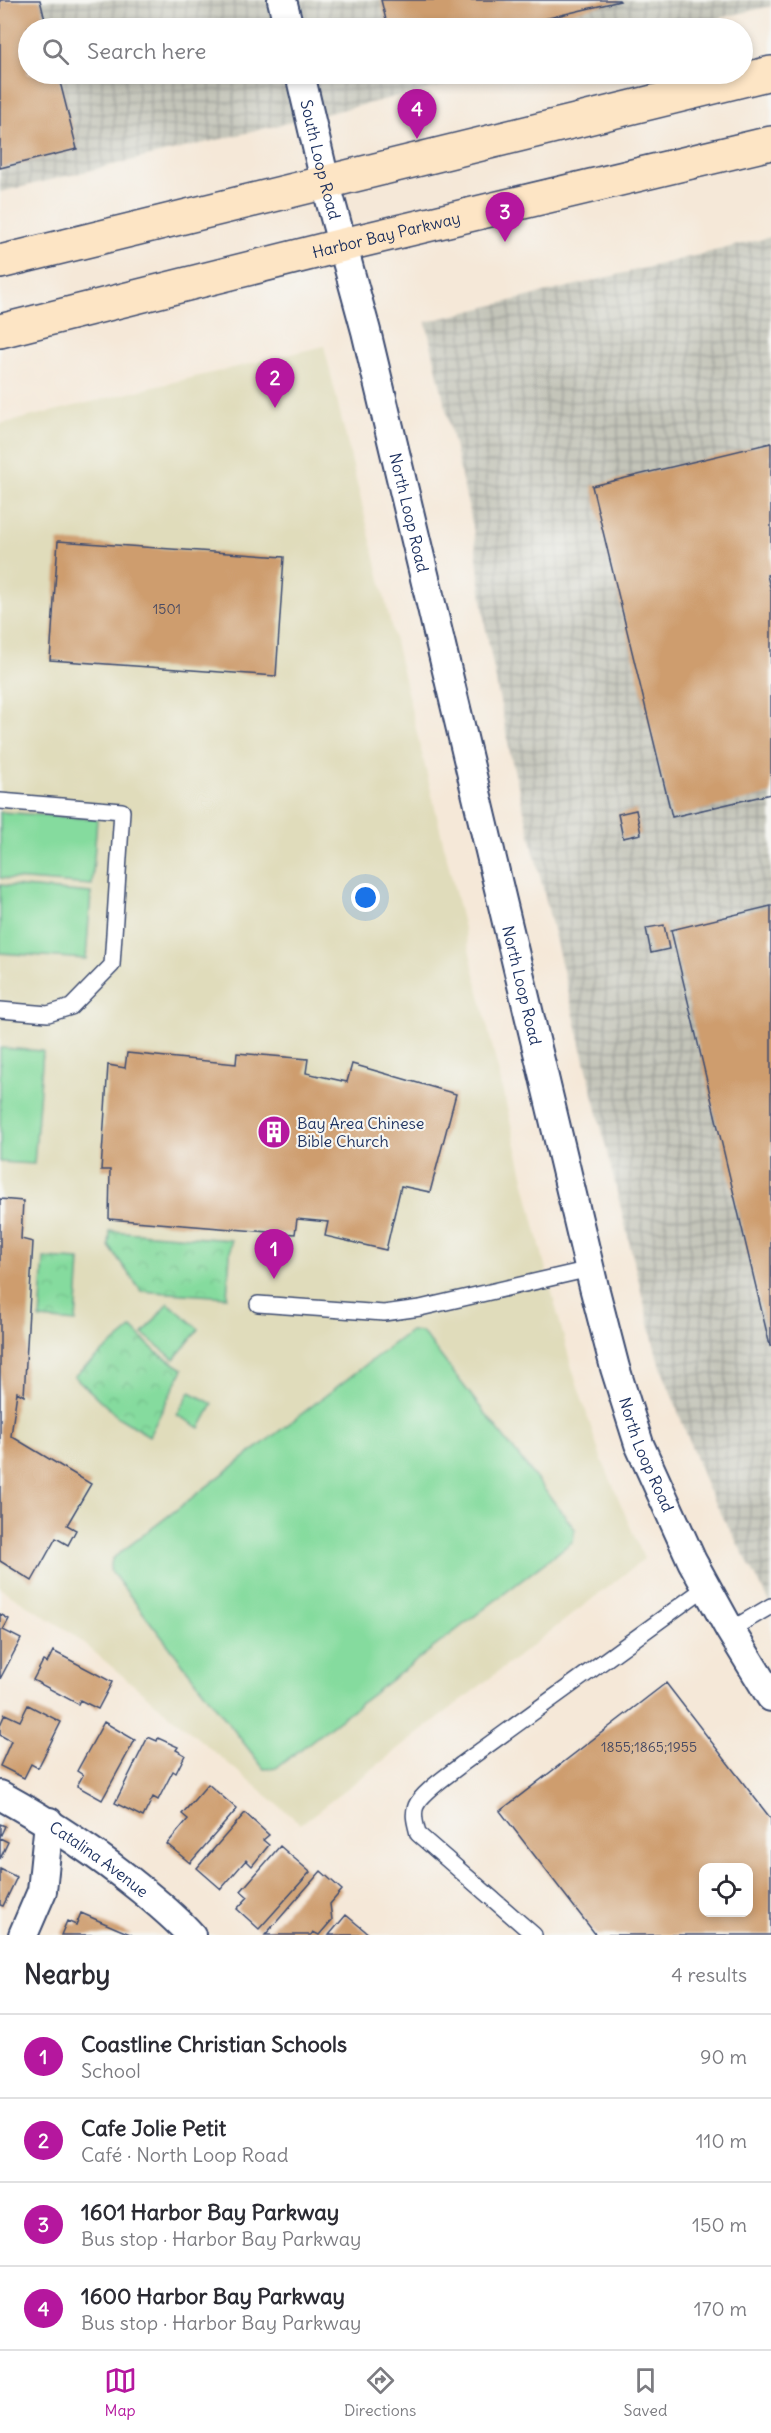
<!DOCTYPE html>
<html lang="en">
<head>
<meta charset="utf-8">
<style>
	body { margin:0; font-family:Delius,sans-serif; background:#f2f2f3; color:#2b2b33 }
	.controls { position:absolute; right:18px; bottom:18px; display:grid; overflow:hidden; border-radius:12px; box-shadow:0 3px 9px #0003 }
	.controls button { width:54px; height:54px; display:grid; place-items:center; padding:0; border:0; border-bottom:2px solid #e1e1e2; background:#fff; color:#2b2b33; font:30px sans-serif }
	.you { position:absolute; left:366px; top:898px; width:21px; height:21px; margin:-15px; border:4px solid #fff; border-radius:50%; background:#1a73e8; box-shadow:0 0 0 9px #1a73e833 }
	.badge { display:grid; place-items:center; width:39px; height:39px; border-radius:50%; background:#b5179e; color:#fff; font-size:20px; font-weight:700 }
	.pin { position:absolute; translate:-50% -50px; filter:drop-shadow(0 2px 3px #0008) }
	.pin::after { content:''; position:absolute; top:32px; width:21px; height:18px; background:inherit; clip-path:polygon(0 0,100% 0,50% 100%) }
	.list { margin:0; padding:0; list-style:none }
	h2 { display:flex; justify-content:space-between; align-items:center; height:78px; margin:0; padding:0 24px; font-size:26px }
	h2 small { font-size:20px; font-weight:400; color:#7c7c81 }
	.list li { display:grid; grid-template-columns:39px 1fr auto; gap:18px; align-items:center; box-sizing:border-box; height:84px; padding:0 24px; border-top:2px solid #e1e1e2 }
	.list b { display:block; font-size:22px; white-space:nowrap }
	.list p { margin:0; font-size:20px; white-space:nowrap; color:#7c7c81 }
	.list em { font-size:20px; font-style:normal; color:#7c7c81 }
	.icon { flex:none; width:33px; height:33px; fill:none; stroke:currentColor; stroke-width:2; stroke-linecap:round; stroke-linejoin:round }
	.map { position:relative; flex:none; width:771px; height:1935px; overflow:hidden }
	.search { position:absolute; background:#fff; box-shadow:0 3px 9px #0003; left:18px; right:18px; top:18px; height:66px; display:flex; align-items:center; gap:15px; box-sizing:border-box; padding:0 21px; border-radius:33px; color:#7c7c81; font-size:22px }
	.sheet { height:414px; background:#fff }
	nav { display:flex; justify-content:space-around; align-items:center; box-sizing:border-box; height:84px; border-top:2px solid #e1e1e2; background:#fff; font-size:16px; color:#7c7c81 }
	nav a { display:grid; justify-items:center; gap:3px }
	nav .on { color:#b5179e }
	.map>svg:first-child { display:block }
	.built { fill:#e0dcbb }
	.industrial { fill:url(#industrial-grid) }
	.green { fill:#85db9e; stroke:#50857e; stroke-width:1.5 }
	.park { fill:url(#park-crowns); stroke:#50857e; stroke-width:1.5 }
	.building { fill:#ce9d6e; fill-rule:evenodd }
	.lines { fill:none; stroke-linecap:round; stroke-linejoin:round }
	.service-casing { stroke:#3c4b70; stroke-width:18 }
	.minor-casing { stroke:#3c4b70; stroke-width:32 }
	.secondary-casing { stroke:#3c4b70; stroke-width:36 }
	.service { stroke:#fff; stroke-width:15 }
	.minor { stroke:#fff; stroke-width:28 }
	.secondary { stroke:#fde5c5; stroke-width:33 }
	.labels { text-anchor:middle; stroke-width:4.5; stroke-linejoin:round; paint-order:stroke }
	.number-label { font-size:14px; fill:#484a62 }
	.street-label { font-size:16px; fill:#1b2f5e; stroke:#f6f6f2 }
	.poi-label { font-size:16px; fill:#1b2f5e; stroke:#f6f6f2; text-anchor:start }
</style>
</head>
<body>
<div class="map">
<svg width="771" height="1935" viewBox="0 0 771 1935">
	<defs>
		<pattern id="industrial-grid" width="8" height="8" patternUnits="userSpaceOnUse" patternTransform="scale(1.5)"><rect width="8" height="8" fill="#c4c5b9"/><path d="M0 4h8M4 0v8" fill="none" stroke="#9ea09a"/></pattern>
		<pattern id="park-crowns" width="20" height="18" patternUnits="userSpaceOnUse" patternTransform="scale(1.5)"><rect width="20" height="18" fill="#85db9e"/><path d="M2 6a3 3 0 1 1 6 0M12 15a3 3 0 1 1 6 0" fill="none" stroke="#72bc8a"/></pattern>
	</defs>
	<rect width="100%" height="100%" fill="#f6f6f2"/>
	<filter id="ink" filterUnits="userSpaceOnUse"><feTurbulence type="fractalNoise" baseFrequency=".0167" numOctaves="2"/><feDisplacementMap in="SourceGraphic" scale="12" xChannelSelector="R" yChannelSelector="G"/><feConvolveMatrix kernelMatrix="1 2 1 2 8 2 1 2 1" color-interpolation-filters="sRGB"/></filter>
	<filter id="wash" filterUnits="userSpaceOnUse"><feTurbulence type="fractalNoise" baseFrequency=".008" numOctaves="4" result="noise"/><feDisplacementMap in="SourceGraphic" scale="24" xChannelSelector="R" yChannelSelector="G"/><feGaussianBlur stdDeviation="1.35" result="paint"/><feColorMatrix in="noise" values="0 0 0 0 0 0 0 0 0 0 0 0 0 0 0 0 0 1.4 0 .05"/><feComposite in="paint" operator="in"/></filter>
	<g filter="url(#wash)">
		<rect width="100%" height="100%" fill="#f5e8d8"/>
		<path class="built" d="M324 346 545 1266 571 1365 600 1455 644 1559 301 1824 70 1632 0 1588V424Z"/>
		<path class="industrial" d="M0 0H771V6L678 28H28V74H491L0 192Z
			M771 237V1604L707 1488 657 1356 510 753 485 624 474 532 426 322Z"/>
		<path class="green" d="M0 812 97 819 92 885 0 878Z
			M0 885 91 893 86 959 0 953Z
			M0 1048 43 1051 34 1164 0 1162Z
			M168 1303 199 1329 174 1359 143 1334Z
			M410 1331 422 1332 575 1529 573 1541 276 1768 264 1769 110 1570 112 1559Z
			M190 1392 213 1404 200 1428 177 1415Z"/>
		<path class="park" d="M110 1231 231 1240 227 1297 141 1291 109 1246Z
			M44 1258 80 1260 76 1322 40 1319Z
			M132 1328 156 1352 183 1369 149 1436 118 1417 74 1376Z"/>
		<g id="blocks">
			<path class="building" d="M0 0H40L47 28H28V74H58L77 149 0 168Z
				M381 0H619L620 1 506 28H388Z
				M771 443V574L767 575 771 591V794L672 817 592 486Z
				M58 541 284 557 276 676 50 660Z
				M636 810 641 834 623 838 618 814Z
				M771 906V1345L770 1346 671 930Z
				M664 925 669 949 651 953 646 928Z
				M127 1053 236 1064 237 1053 308 1059 306 1073 347 1082 352 1064 456 1094 430 1192 401 1186 386 1250 325 1236 328 1222 297 1219 295 1234 109 1219 110 1170H101L108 1065 125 1068Z
				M0 1199 23 1201 21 1239 33 1242 24 1396 17 1392 11 1436 91 1484 67 1525 76 1530 68 1545 56 1538 32 1581 0 1561Z
				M0 1614 9 1619 3 1630 21 1639 0 1679Z
				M53 1651 112 1682 98 1709 80 1700 78 1704 33 1680 43 1661 47 1663Z
				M666 1683 771 1819V1935H596L500 1811ZM704 1868H748V1912H704Z
				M28 1705 61 1722 38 1768 31 1764 24 1778 0 1766 11 1741 0 1735V1725L5 1714 20 1721Z
				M104 1722 135 1740 102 1800 77 1786 83 1775 77 1771Z
				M148 1737 157 1741 158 1738 178 1747 176 1750 185 1755 176 1773 173 1771 158 1800 153 1797 143 1817 115 1803Z
				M208 1784 237 1809 190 1863 167 1844 188 1819 182 1814Z
				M245 1813 269 1835 263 1840 269 1845 252 1866 246 1860 221 1889 197 1868Z
				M0 1824 5 1826 0 1837Z
				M0 1838 8 1842 0 1859Z
				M280 1846 310 1872 259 1929 237 1909 248 1897 241 1891Z
				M0 1869 17 1877 3 1906 0 1905Z
				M321 1871 342 1890 330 1904 332 1920 319 1935 313 1932 311 1935H265Z
				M81 1913 132 1935H61L67 1921 76 1925Z
				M346 1915 370 1935H329Z"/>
		</g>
	</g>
	<g filter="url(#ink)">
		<use href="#blocks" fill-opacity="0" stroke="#3c4b70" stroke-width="1.5"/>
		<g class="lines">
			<defs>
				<path id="service" d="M0 801 122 811 112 965 71 1007 48 1014 0 1010
					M258 1304 384 1313 420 1308 590 1269
					M730 1630 771 1606
					M534 1935 418 1834C416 1825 412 1815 416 1806 422 1792 450 1774 462 1764L706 1587"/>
				<g id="minor">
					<path d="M282 0 289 28"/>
					<path id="s1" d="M300 74 325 181 366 331 594 1287 615 1368 639 1444 692 1561 730 1630 771 1697"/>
					<path id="s2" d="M0 1795C51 1823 98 1854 143 1891 160 1905 176 1918 191 1935"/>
					<path d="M23 1935 42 1891 49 1822"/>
				</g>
				<g id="secondary">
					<path d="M0 262 771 73"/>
					<path id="s3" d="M0 331 343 245 771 143"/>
				</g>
			</defs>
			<use href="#service" class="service-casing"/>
			<use href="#minor" class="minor-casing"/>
			<use href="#secondary" class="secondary-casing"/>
			<use href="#service" class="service"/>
			<use href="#minor" class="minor"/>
			<use href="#secondary" class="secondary"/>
		</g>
	</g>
	<defs>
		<symbol id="building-disc" viewBox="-11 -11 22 22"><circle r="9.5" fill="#b5179e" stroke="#f6f6f2"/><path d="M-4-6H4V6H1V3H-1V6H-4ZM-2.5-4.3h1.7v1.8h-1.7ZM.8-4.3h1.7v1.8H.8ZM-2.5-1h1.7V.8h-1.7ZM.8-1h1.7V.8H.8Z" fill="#fff"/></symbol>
	</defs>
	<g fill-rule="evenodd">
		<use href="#building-disc" x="255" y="1113" width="38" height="38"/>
	</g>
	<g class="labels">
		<g class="number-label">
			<text x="167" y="614">1501</text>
			<text x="649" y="1752">1855;1865;1955</text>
		</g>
		<g class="street-label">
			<text dy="6" stroke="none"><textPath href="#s1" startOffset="88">South Loop Road</textPath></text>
			<text dy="6" stroke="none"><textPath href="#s3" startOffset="398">Harbor Bay Parkway</textPath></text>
			<text dy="6" stroke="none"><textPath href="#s1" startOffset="452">North Loop Road</textPath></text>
			<text dy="6" stroke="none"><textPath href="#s1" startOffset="938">North Loop Road</textPath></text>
			<text dy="6" stroke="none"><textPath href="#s1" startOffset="1424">North Loop Road</textPath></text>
			<text dy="6" stroke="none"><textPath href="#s2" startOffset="118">Catalina Avenue</textPath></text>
		</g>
		<g class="poi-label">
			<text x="297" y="1129">Bay Area Chinese<tspan x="297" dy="18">Bible Church</tspan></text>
		</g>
	</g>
</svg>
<div class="controls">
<button><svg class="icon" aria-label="locate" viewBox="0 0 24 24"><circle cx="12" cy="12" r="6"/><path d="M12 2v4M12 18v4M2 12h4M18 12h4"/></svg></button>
</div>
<div class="you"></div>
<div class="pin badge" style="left:274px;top:1279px">1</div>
<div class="pin badge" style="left:275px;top:408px">2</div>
<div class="pin badge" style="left:505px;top:242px">3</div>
<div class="pin badge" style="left:417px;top:139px">4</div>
<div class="search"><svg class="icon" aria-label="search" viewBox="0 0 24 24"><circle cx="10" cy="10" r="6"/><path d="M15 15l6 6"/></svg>Search here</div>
</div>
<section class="sheet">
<h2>Nearby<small>4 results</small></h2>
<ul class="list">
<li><span class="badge">1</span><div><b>Coastline Christian Schools</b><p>School</p></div><em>90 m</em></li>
<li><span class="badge">2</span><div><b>Cafe Jolie Petit</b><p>Café · North Loop Road</p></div><em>110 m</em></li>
<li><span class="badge">3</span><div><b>1601 Harbor Bay Parkway</b><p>Bus stop · Harbor Bay Parkway</p></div><em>150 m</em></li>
<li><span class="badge">4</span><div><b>1600 Harbor Bay Parkway</b><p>Bus stop · Harbor Bay Parkway</p></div><em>170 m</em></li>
</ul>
</section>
<nav>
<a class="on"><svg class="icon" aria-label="map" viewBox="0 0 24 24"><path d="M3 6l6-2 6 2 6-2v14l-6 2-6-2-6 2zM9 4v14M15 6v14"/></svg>Map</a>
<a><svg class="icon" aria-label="directions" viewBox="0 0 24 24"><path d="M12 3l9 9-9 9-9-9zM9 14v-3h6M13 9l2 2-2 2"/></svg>Directions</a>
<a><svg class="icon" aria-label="saved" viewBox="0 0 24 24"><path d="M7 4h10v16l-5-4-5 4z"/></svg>Saved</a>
</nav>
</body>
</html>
